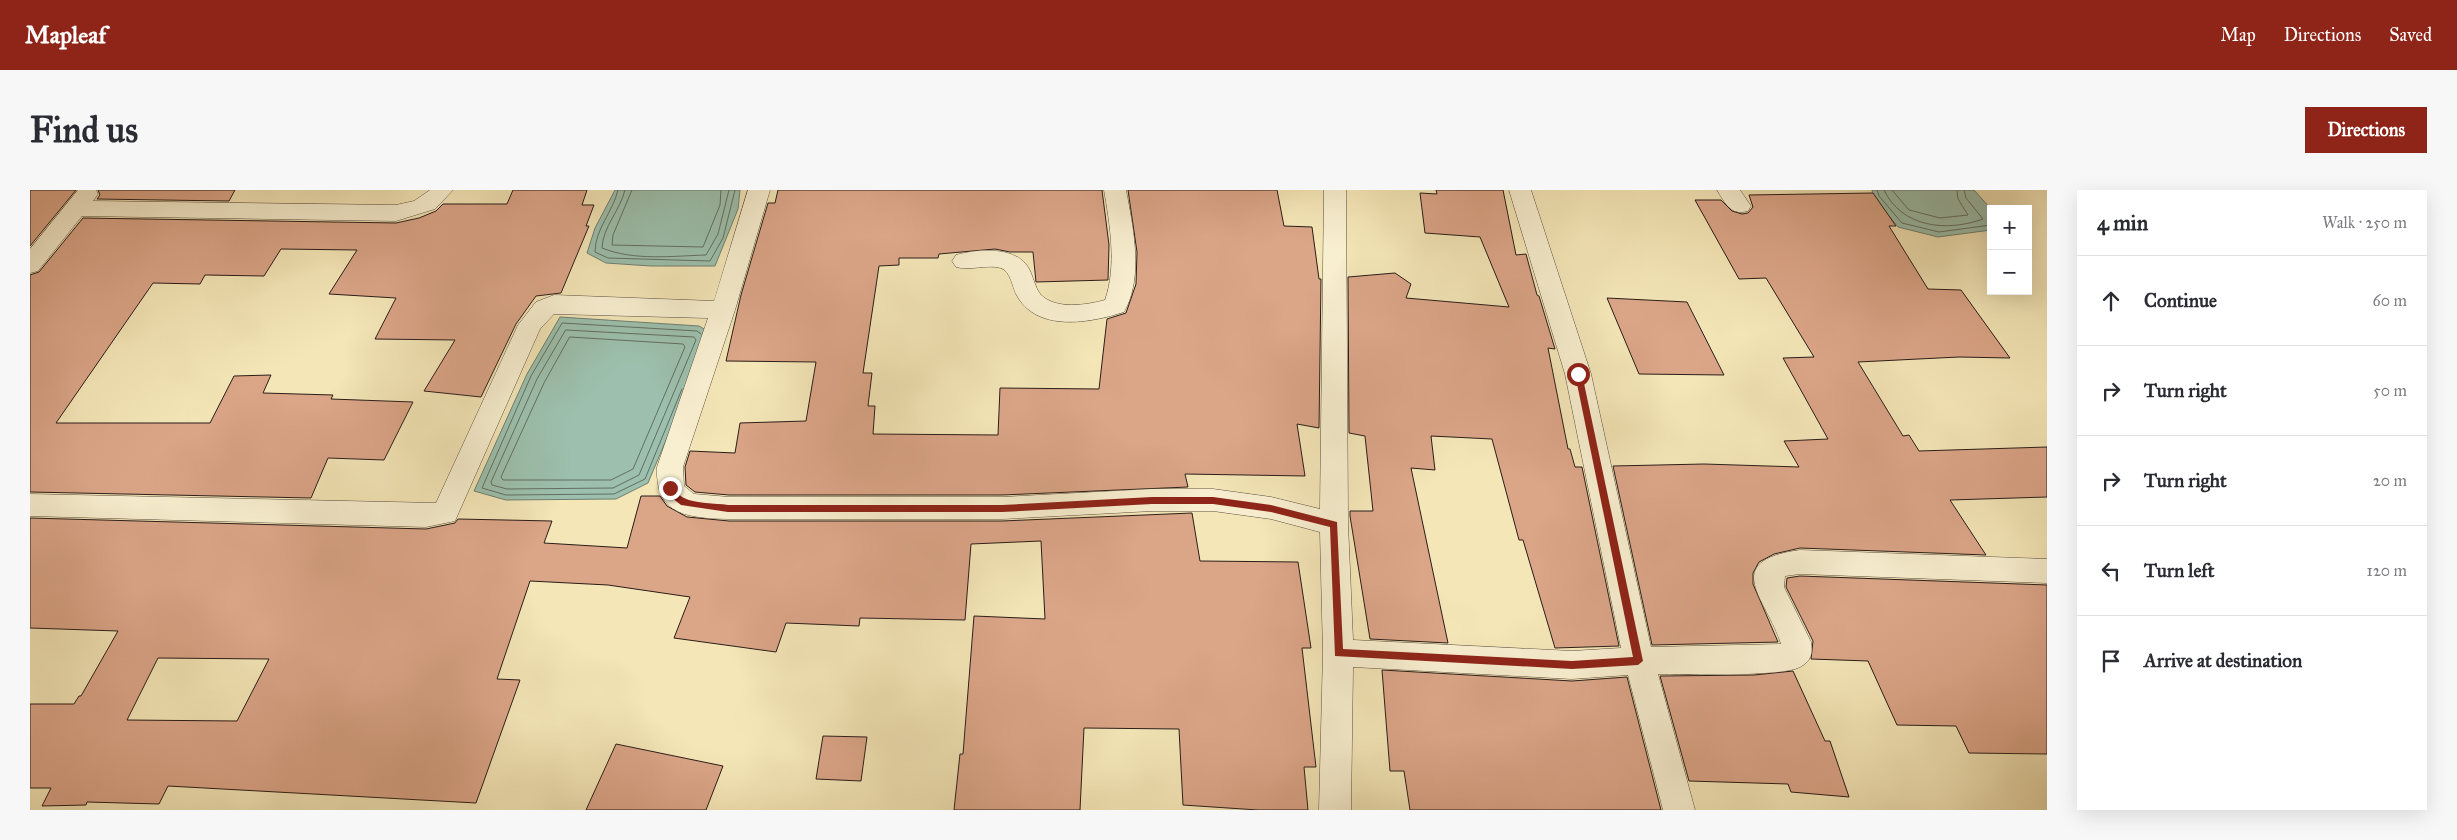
<!DOCTYPE html>
<html lang="en">
<head>
<meta charset="utf-8">
<style>
	body { margin:0; font-family:"IM FELL Great Primer",serif; background:#f7f7f7; color:#2b2b33 }
	.controls { position:absolute; right:15px; top:15px; display:grid; overflow:hidden; border-radius:0px; box-shadow:0 5px 20px #0002 }
	.controls button { width:45px; height:45px; display:grid; place-items:center; padding:0; border:0; border-bottom:1px solid #e1e1e2; background:#fff; color:#2b2b33; font:25px sans-serif }
	.stop { position:absolute; width:15px; height:15px; margin:-11px; border:4px solid #8f2418; border-radius:50%; background:#fff }
	.stop.end { background:#8f2418; border-color:#fff; box-shadow:0 1px 5px #0008 }
	.list { margin:0; padding:0; list-style:none }
	h2 { display:flex; justify-content:space-between; align-items:center; height:65px; margin:0; padding:0 20px; font-size:21px }
	h2 small { font-size:16px; font-weight:400; color:#7c7c81 }
	.list li { display:grid; grid-template-columns:32px 1fr auto; gap:15px; align-items:center; box-sizing:border-box; height:90px; padding:0 20px; border-top:1px solid #e1e1e2 }
	.list b { display:block; font-size:19px; white-space:nowrap }
	.list em { font-size:16px; font-style:normal; color:#7c7c81 }
	.icon { flex:none; width:28px; height:28px; fill:none; stroke:currentColor; stroke-width:2; stroke-linecap:round; stroke-linejoin:round }
	.map { position:relative; flex:none; width:2017px; height:620px; overflow:hidden; border-radius:0px }
	header { display:flex; align-items:center; gap:30px; box-sizing:border-box; height:70px; padding:0 25px; background:#8f2418; color:#fff }
	header strong { font-size:24px }
	nav { display:flex; gap:28px; margin-inline-start:auto; font-size:18px }
	.intro { display:flex; align-items:center; justify-content:space-between; box-sizing:border-box; height:120px; padding:0 30px }
	h1 { margin:0; font-size:35px }
	.button { padding:12px 22px; border-radius:0px; background:#8f2418; color:#fff; font-size:18px; font-weight:700 }
	main { display:flex; gap:30px; padding:0 30px }
	aside { flex:1; background:#fff; border-radius:0px; box-shadow:0 5px 20px #0002 }
	.map>svg:first-child { display:block }
	.water { fill:#9cc0ad; stroke:#6e7f71 }
	.lines { fill:none; stroke-linecap:round; stroke-linejoin:round }
	.shore { stroke:#626e62; stroke-width:1 }
	.building { fill:#dba588; stroke:#291d18; fill-rule:evenodd }
	.minor-casing { stroke:#5c4f40; stroke-width:1 }
	.minor { fill:#f8efd0; fill-rule:evenodd }
	.route { fill:#8f2418 }
</style>
</head>
<body>
<header>
<strong>Mapleaf</strong>
<nav><a>Map</a><a>Directions</a><a>Saved</a></nav>
</header>
<div class="intro"><h1>Find us</h1><a class="button">Directions</a></div>
<main>
<div class="map">
<svg width="2017" height="620" viewBox="0 0 2017 620">
	<rect width="100%" height="100%" fill="#f4e6b7"/>
	<filter id="stains"><feTurbulence type="fractalNoise" baseFrequency=".004" numOctaves="4"/><feColorMatrix values="0 0 0 0 .2 0 0 0 0 .09 0 0 0 0 .02 0 0 0 .5 -.17"/></filter>
	<radialGradient id="worn" r=".72"><stop offset=".6" stop-color="#630" stop-opacity="0"/><stop offset="1" stop-color="#630" stop-opacity=".3"/></radialGradient>
	<path class="water" d="M585 0H710L708 19 685 76H621L576 73 557 63 565 38Z
		M1842 0H1944L1961 19V40L1908 47 1868 37 1844 8Z
		M530 127 669 136 681 143 618 293 586 309 476 310 444 301 497 184Z"/>
	<g class="lines">
		<path class="shore" d="M588 0C583 22 565 39 565 62L578 68 680 71 693 48 705 0
			M595 0C590 21 573 36 572 58 604 71 642 66 676 65L688 44 699 0
			M602 0 583 45 582 55 673 57 690 15 691 0
			M1847 0 1849 6 1872 33 1909 42 1961 35
			M1854 0C1872 38 1917 42 1953 29L1936 8 1934 0
			M1862 0 1879 20 1910 28 1938 25 1928 9 1927 0
			M536 140 664 147 666 150 609 285 583 298 477 299 462 295 461 292 507 189Z
			M540 147 653 154 655 157 603 279 581 290H473L471 287 514 193Z
			M652 199 615 289 584 304 476 305 452 298 501 186 532 133 667 141 671 144"/>
	</g>
	<path class="building" d="M0 0H46L0 56Z
		M68 0H205L199 11 67 9 70 5Z
		M483 0H557L552 15H564L556 36H559L531 103 506 106 486 134 451 207 394 201 425 150 345 149 366 108 299 104 327 60 251 59 234 86 175 85 170 94 123 93 26 233H180L204 186 241 185 233 203 303 205 301 209 383 212 354 270 298 268 281 308 0 302V85L9 82 53 28 366 33 389 28 406 21 413 14H477Z
		M748 0H1072L1079 55 1078 90 1006 92 1003 62H980L965 59 909 64 908 68H869V75L849 76 833 183H842L838 216H845L843 244 968 245 970 198 1069 199 1077 129 1096 123 1106 94 1107 62 1098 0H1247L1254 36 1282 37 1289 89H1291L1289 238 1267 234 1275 286 1155 284 1158 297 972 305H699L665 302 656 295 655 277 660 261 705 263 710 233 776 231 786 172 696 171 711 105 738 13H745Z
		M1406 0H1473L1486 65 1496 64 1507 105 1509 106 1525 159 1518 158 1538 259H1540L1545 277H1552L1589 456 1525 458 1493 350H1489L1462 249 1401 246 1405 280 1381 278 1418 453 1340 449 1320 326V321H1343L1335 246 1319 243 1318 87 1365 83 1381 94 1376 108 1479 117 1450 47 1395 43 1390 3 1407 4Z
		M1843 3 1866 36H1859L1898 99 1931 100 1980 168 1929 167 1828 172 1873 246 1879 245 1889 261 2017 257V307L1920 310 1956 365 1770 358 1744 364 1729 372 1723 383V394L1748 452 1622 455 1583 276 1674 274 1769 277 1754 251 1798 249 1753 168 1784 167 1736 88 1709 89 1665 10H1691L1702 21 1712 24 1718 23 1723 17 1719 5Z
		M1577 108 1657 112 1694 185 1609 184Z
		M611 306H630L637 316 657 327 699 331H972L1162 323 1170 371 1268 372 1281 458H1272L1286 577H1274L1278 620H1228L1153 615 1149 539 1054 538 1050 620H924L930 564H933L944 426 1015 429 1011 351 941 354 935 430 830 428 829 436 756 433 746 462 644 448 660 407 578 395 500 391 467 489 490 490 446 613 138 596 129 614 57 612 56 615 12 616 21 598H0V514H44L49 506H51L88 441 0 438V328L396 339 425 333 428 329 522 331 514 353 597 358ZM128 468 239 469 207 531 97 530Z
		M1770 386 2017 395V564L1939 563 1926 536 1867 535 1838 471 1781 469 1783 451 1756 397 1757 388Z
		M1352 480 1542 491 1597 487 1631 620H1380L1374 581H1360Z
		M1763 481 1795 551H1800L1819 607 1761 602 1758 594 1659 591 1630 486 1724 485Z
		M793 546 837 547 831 591 786 589Z
		M586 554 693 576 676 620H556Z"/>
	<g class="lines">
		<defs>
			<path id="minor" d="M48 0H66L68 4 63 11 366 15 384 11 400 0H423L405 19 366 31 52 26 8 81 0 83V59Z
				M718 0H740L705 120 653 277 654 296 664 304 699 307H972L1122 299H1183L1241 307 1290 319 1294 0H1316L1318 334 1323 450 1542 461 1591 458 1535 184 1479 0H1501L1561 184 1621 457 1751 454C1737 409 1689 371 1770 360L2017 369V393L1770 384 1755 386 1754 397 1781 452C1783 464 1781 471 1770 477 1752 487 1655 484 1628 484L1665 620H1633L1598 485 1542 489 1323 477 1321 620H1289L1293 463 1290 342 1241 329 1183 321H1122L972 329H699C659 328 625 326 627 277L678 128 524 124 510 139 425 331 396 337 0 326V304L406 313 488 135 506 112 524 105 684 111Z
				M1074 0H1096C1103 37 1114 87 1094 122 1060 133 1006 143 986 104 982 96 981 82 971 78 957 74 940 81 926 77L922 71 926 65C947 59 985 56 998 77 1003 85 1005 98 1011 105 1027 120 1056 115 1075 110 1087 76 1080 35 1074 0Z
				M1687 0H1710L1721 16 1718 21C1701 26 1695 13 1687 0Z"/>
		</defs>
		<use href="#minor" class="minor-casing"/>
		<use href="#minor" class="minor"/>
	</g>
	<path class="route" d="M1548 181 1552 184 1613 471 1608 475 1542 479 1305 466 1300 337 1241 322 1183 314H1122L972 322H698L651 315 642 308 636 298 640 295C645 298 648 305 654 308 666 314 685 313 698 315H972L1122 307H1183L1241 315 1307 332 1313 459 1542 471 1603 467 1545 184Z"/>
	<rect width="100%" height="100%" filter="url(#stains)"/>
	<rect width="100%" height="100%" fill="url(#worn)"/>
</svg>
<div class="controls">
<button>+</button>
<button>−</button>
</div>
<div class="stop" style="left:1548px;top:184px"></div>
<div class="stop end" style="left:640px;top:298px"></div>
</div>
<aside>
<h2>4 min<small>Walk · 250 m</small></h2>
<ul class="list">
<li><svg class="icon" aria-label="ahead" viewBox="0 0 24 24"><path d="M12 20V5M6 11l6-6 6 6"/></svg><div><b>Continue</b></div><em>60 m</em></li>
<li><svg class="icon" aria-label="right" viewBox="0 0 24 24"><path d="M7 20v-9h11M14 6l5 5-5 5"/></svg><div><b>Turn right</b></div><em>50 m</em></li>
<li><svg class="icon" aria-label="right" viewBox="0 0 24 24"><path d="M7 20v-9h11M14 6l5 5-5 5"/></svg><div><b>Turn right</b></div><em>20 m</em></li>
<li><svg class="icon" aria-label="left" viewBox="0 0 24 24"><path d="M17 20v-9H6M10 6l-5 5 5 5"/></svg><div><b>Turn left</b></div><em>120 m</em></li>
<li><svg class="icon" aria-label="arrive" viewBox="0 0 24 24"><path d="M6 21V4h12l-3 4 3 4H6"/></svg><div><b>Arrive at destination</b></div></li>
</ul>
</aside>
</main>
</body>
</html>
